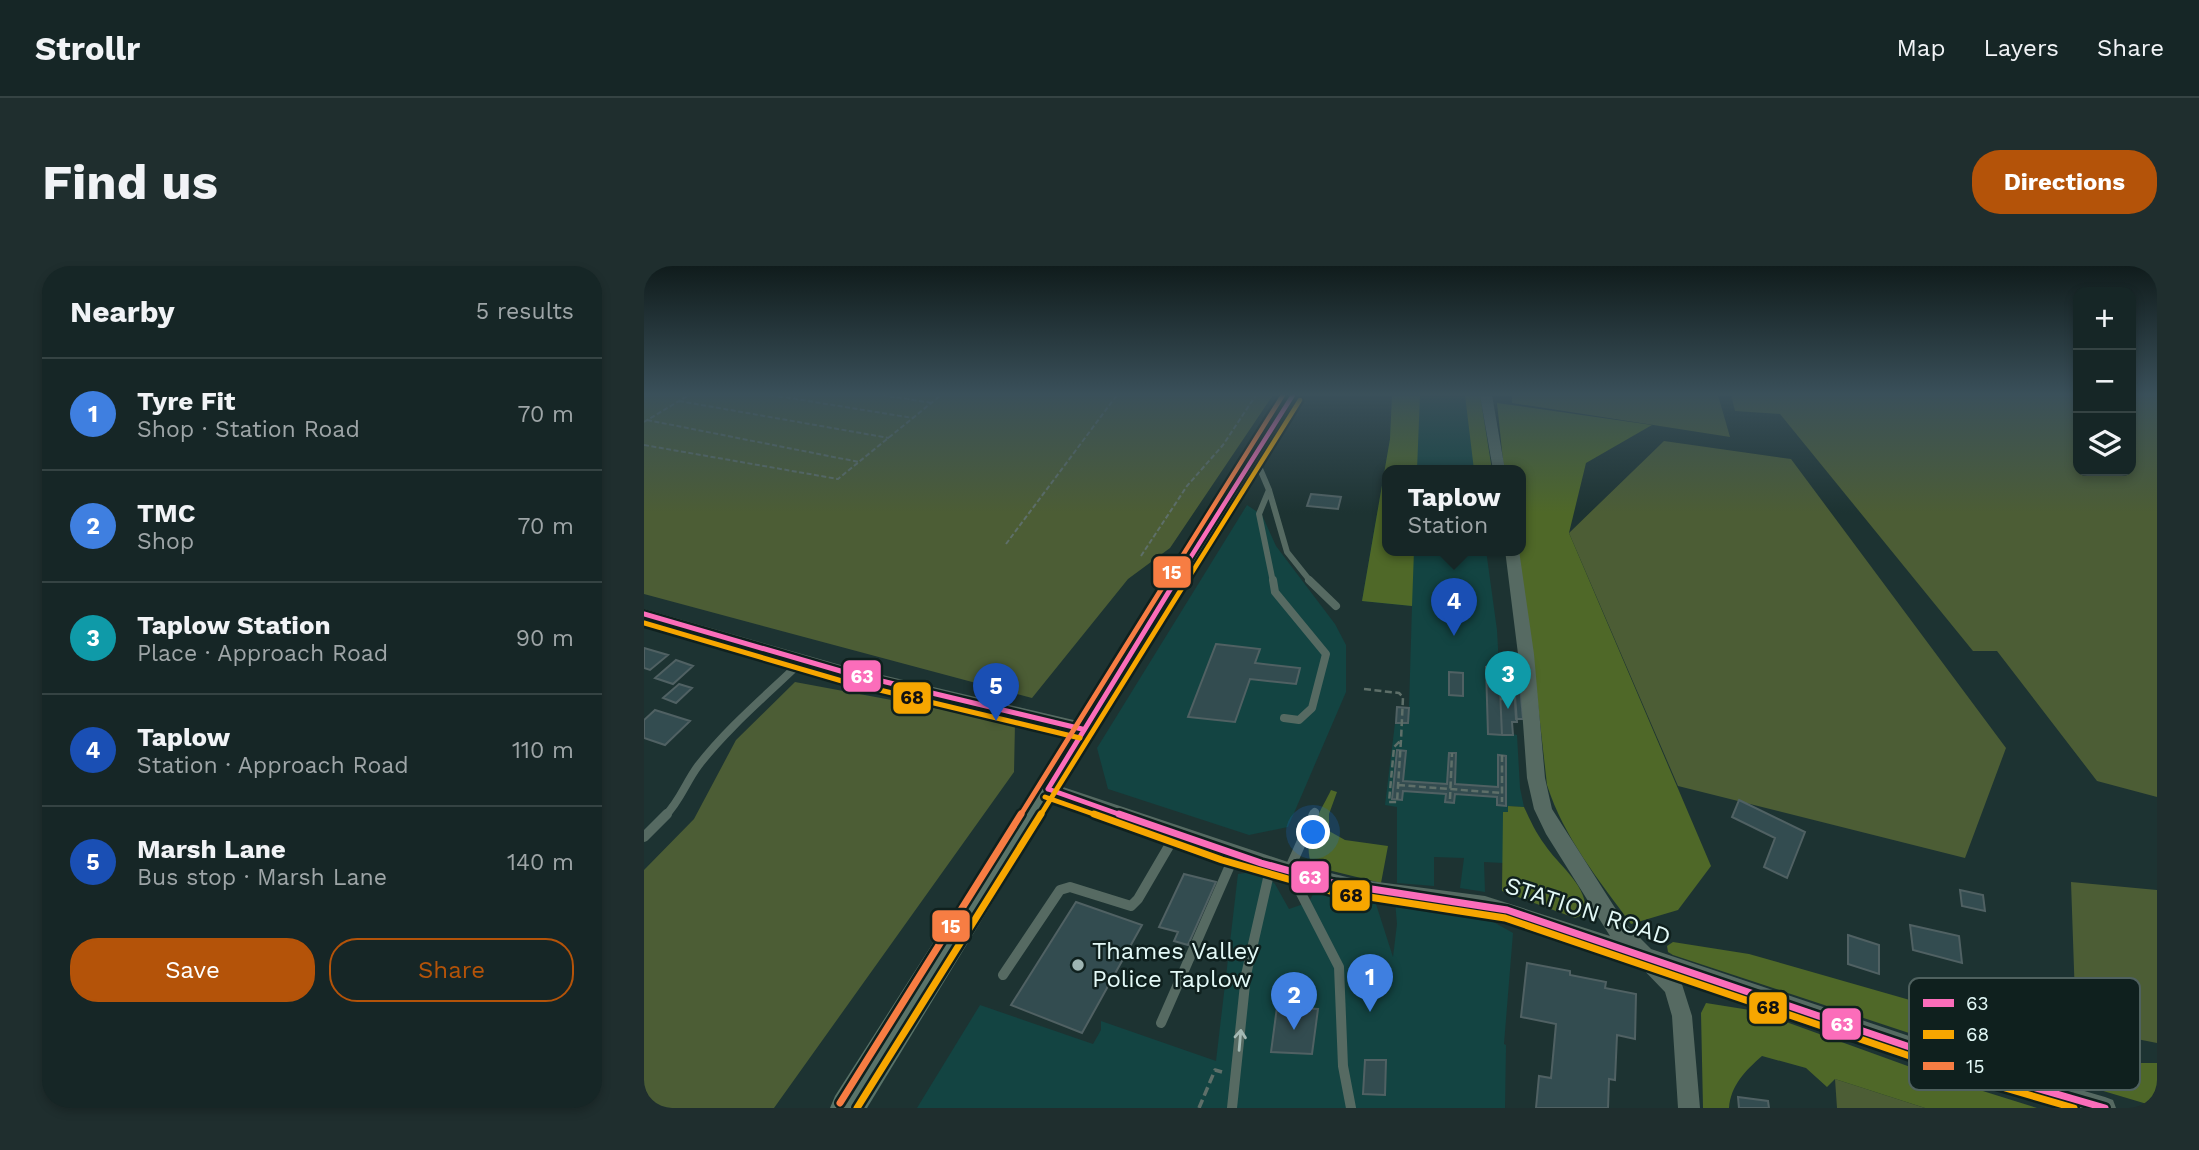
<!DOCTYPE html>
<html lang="en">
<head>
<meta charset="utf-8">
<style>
	body { margin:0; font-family:"Work Sans",sans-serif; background:#1f2e2e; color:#f1f3f6 }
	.controls { position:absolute; right:21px; top:21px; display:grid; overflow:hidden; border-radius:14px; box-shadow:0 4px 10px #0003 }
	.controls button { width:63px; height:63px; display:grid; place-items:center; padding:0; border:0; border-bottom:2px solid #354343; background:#162626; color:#f1f3f6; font:35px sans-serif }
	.you { position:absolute; left:670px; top:567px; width:24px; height:24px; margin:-18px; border:5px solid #fff; border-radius:50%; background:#1a73e8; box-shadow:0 0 0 10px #1a73e833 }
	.badge { display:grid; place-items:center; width:46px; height:46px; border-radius:50%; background:#b45309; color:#fff; font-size:23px; font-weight:700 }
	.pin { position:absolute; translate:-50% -58px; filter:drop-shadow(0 2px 4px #0008) }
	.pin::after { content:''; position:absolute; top:37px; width:24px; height:21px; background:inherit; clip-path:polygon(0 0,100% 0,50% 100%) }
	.popup { position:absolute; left:738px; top:199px; width:144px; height:91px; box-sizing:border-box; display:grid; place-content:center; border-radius:14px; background:#162626; filter:drop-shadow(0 2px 5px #0005); font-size:23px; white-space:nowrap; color:#9ea5a7 }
	.popup b { font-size:26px; color:#f1f3f6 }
	.popup::after { content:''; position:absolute; left:50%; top:100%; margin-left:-14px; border:14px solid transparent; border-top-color:#162626 }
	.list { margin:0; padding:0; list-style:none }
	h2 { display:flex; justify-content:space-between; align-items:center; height:91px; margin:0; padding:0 28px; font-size:30px }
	h2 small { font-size:23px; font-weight:400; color:#9ea5a7 }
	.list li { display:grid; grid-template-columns:46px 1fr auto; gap:21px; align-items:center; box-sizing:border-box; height:112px; padding:0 28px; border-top:2px solid #354343 }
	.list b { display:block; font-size:26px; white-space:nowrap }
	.list p { margin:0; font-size:23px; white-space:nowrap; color:#9ea5a7 }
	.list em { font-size:23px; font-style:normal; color:#9ea5a7 }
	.actions { display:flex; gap:14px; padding:21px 28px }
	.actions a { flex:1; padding:16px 0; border:2px solid #b45309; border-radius:28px; text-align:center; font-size:24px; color:#b45309 }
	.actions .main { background:#b45309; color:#fff }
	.icon { flex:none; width:38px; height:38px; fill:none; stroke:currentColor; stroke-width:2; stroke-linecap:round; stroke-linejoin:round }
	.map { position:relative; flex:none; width:1513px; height:842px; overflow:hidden; border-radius:28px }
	header { display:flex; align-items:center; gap:42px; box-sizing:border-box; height:98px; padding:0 35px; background:#162626; border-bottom:2px solid #354343 }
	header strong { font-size:33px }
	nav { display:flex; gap:38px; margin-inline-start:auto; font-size:24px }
	.intro { display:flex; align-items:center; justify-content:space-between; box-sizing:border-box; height:168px; padding:0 42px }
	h1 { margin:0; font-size:49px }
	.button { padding:18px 32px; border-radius:28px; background:#b45309; color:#fff; font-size:24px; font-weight:700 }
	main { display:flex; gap:42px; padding:0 42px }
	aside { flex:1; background:#162626; border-radius:28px; box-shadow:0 4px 10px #0003 }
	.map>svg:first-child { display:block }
	.built { fill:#134442 }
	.green { fill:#4c5d35 }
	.forest { fill:#4f6828 }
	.building { fill:#334c50; stroke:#506163; stroke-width:2 }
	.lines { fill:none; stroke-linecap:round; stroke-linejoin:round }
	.path-far2 { stroke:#5e6f69; stroke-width:2; stroke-dasharray:5 2.5; stroke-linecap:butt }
	.path-far1 { stroke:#5e6f69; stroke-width:2.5; stroke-dasharray:7 3.5; stroke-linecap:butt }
	.path { stroke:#5e6f69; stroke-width:3.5; stroke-dasharray:9 4.5; stroke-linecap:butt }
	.service-far2 { stroke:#566a62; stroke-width:6 }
	.service-far1 { stroke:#566a62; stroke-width:8 }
	.service { stroke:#566a62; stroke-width:10 }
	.minor { fill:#566a62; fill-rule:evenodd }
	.primary { fill:#597369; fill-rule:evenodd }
	.bus-1-far2-casing { stroke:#0f201e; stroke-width:9 }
	.bus-1-far1-casing { stroke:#0f201e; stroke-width:10 }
	.bus-1-casing { stroke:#0f201e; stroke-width:12 }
	.bus-2-far2-casing { stroke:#0f201e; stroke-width:9 }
	.bus-2-far1-casing { stroke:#0f201e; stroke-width:10 }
	.bus-2-casing { stroke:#0f201e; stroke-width:12 }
	.bus-3-far2-casing { stroke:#0f201e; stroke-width:9 }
	.bus-3-far1-casing { stroke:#0f201e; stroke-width:10 }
	.bus-3-casing { stroke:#0f201e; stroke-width:12 }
	.bus-1-far2 { stroke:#fb6dba; stroke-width:4.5 }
	.bus-1-far1 { stroke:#fb6dba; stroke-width:5 }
	.bus-1 { stroke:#fb6dba; stroke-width:7 }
	.bus-2-far2 { stroke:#f7a600; stroke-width:4.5 }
	.bus-2-far1 { stroke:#f7a600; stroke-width:5 }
	.bus-2 { stroke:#f7a600; stroke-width:7 }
	.bus-3-far2 { stroke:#f77d43; stroke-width:4.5 }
	.bus-3-far1 { stroke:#f77d43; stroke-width:5 }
	.bus-3 { stroke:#f77d43; stroke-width:7 }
	.oneway { stroke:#a4b9b4 }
	.poi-dot { fill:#9eb4b2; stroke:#0f201e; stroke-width:2.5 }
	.labels { text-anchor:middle; stroke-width:5; stroke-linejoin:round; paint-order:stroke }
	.near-street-label { font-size:24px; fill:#e3f9f7; stroke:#0f201e }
	.near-poi-label { font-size:24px; fill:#e3f9f7; stroke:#0f201e; text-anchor:start }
	.key { fill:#0f201e; stroke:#4f615f; stroke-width:2 }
	.key-label { font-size:19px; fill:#e3f9f7 }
	.line-badge { stroke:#0f201e; stroke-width:2.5 }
	.badge-label { font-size:19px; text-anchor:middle; font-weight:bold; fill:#fff }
	.pale-badge-label { font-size:19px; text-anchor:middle; font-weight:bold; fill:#111 }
</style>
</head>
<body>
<header>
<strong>Strollr</strong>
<nav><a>Map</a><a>Layers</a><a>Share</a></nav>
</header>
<div class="intro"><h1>Find us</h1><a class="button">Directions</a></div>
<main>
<aside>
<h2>Nearby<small>5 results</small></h2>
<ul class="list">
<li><span class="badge" style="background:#3f7fe0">1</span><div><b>Tyre Fit</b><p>Shop · Station Road</p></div><em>70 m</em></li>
<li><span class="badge" style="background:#3f7fe0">2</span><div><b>TMC</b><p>Shop</p></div><em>70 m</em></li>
<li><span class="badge" style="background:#0f9aa8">3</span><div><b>Taplow Station</b><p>Place · Approach Road</p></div><em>90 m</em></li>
<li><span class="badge" style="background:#1a4fb4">4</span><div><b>Taplow</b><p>Station · Approach Road</p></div><em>110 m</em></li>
<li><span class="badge" style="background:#1a4fb4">5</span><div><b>Marsh Lane</b><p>Bus stop · Marsh Lane</p></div><em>140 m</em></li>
</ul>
<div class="actions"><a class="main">Save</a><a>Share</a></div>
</aside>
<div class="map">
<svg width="1513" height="842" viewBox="0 0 1513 842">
	<rect width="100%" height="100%" fill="#1d3332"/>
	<path class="built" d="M748 129H836L848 204H744V284H842L853 364 855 400 866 401 867 417 870 419 873 456 868 457 869 468 873 469 876 522 880 541 864 540V547H859V597L840 596 841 626 816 622 820 592 790 591V620L753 617V541L741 539 753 441H765L768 340 718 335 746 173Z
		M603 239 618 249 632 280 691 358 702 379V426L644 561 605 569 464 523 453 482Z
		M615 605 631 618 645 643 665 636 669 628 677 625 732 638 749 691 753 658 751 635 788 639 839 650 869 667 860 778 862 779 861 842H273L336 739 449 778 457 764V755L572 795 594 608Z"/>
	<path class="green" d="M0 129H629L526 282 484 313 388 432 0 328Z
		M868 129H1074L1086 171 868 137Z
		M1087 129H1434V205H1487V129H1513V531L1453 515 1353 385H1329L1136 148 1091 145Z
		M1020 175 1147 193 1362 482 1321 592 1034 520 925 267Z
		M151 416 371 457 370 506 130 842H0V604L50 553 92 474Z
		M1427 616 1513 624V777L1432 761Z
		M1191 813 1281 842H1193Z"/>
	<path class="forest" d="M748 129H776L773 204H744V284H770L768 340 718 335 746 173Z
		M821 129H836L848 204H830Z
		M853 137 1008 159 942 197 925 267 1067 600 1034 644 987 658C955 614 920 572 903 519L888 385 873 284H876V204H860Z
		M687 524 693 526 685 548V565L701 574 744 580 737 617 668 600C657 572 675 549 687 524Z
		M864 540 880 541C886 554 892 567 901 579 914 599 946 621 941 648L931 652 858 625 859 546H864Z
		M1029 676 1105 688 1486 797H1513V841L1265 767 1029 689 1024 686 1023 680Z
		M1062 737 1112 745 1294 811 1393 842H1281L1191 813 1183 821 1162 802 1118 790C1101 805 1087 819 1085 842H1059L1057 747Z"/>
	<path class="building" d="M667 228 697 231 694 243 663 240Z
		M572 378 616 383 611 397 656 402 652 418 606 413 591 456 544 451Z
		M0 382 24 389 6 404 0 402Z
		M32 394 49 400 29 418 11 412Z
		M842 401H855L858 469 844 468Z
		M855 401H866L867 417H870L873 456H868L869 469H858Z
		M805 406 819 407V430L805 429Z
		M35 418 48 422 32 437 19 432Z
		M870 419H876L879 453H872Z
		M753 441 765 442 764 457H752Z
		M11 444 46 455 21 479 0 472V454Z
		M753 484 762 485 759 515 803 518 805 487H812L811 518 854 521V489L862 490V540L853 539V531L811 528 810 537 801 536 802 528 759 525 758 534 748 533Z
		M1095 534 1161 566 1143 612 1120 601 1131 572 1088 551Z
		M540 608 572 616 544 679 530 675 534 666 515 661Z
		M1316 624 1339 629 1341 645 1318 640Z
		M432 636 498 659 438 767 367 739Z
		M1266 659 1315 670 1318 697 1269 684Z
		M1204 669 1235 679V708L1204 698Z
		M883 697 926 705V709L962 716 961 722 992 728 991 773 973 769 971 814 965 813 964 842H892L895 810 907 812 912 758 877 751Z
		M633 741 674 743 668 788 627 786Z
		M721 794H742L741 829 719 828Z
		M1094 831 1124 835 1125 842H1095Z"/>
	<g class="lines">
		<path class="path-far2" d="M127 129 269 152
			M238 129 288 137
			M35 135 245 172
			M3 154 215 196
			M0 156 45 129
			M0 179 194 213 297 129
			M362 278 473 129
			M497 290 543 220 579 179 612 129"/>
		<path class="path-far1" d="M720 423 755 427 759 431 757 474
			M856 433H869
			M757 474 753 536H745L750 481Z
			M858 489V536
			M754 519 857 527
			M806 533 808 487"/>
		<path class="path" d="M555 842 571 804 578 806"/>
		<path class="service-far2" d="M611 191 625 224 643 286 667 316
			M625 224 615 248 629 316"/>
		<path class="service-far1" d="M629 314 631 326 682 388 668 442 655 454 640 452
			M665 314 692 340
			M21 550C36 535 42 516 54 500 84 461 124 428 159 394
			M669 550 671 546"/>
		<path class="service" d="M670 548 645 604 695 701 699 800 707 842
			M0 571 23 548
			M359 709 416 624 426 621 487 640 494 633 532 568
			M517 757 591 588
			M588 842 602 709 627 599"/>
		<path class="minor" d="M836 129H848L861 204H849Z
			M861 284H875L890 388 901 512 908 543 980 656 1007 683 1354 800 1461 831 1469 834 1472 842H1423L1354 822 1036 712 1048 750 1056 842H1034L1028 750 1021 726 994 698 841 648 711 630 653 616 398 528 395 523 398 518 404 516 653 599 711 613 841 630 966 670 902 568 890 543 883 512 874 388Z
			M0 343 200 400 438 456 444 458 446 463 444 468 438 470 200 412 0 353Z"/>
		<path class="primary" d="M640 129H658L223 842H186L191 830Z"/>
		<defs>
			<path id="bus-1-far2" d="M531 316 649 129"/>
			<path id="bus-1-far1" d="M0 348 200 406 438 463
				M404 523 480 550
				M404 523 532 314"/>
			<path id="bus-1" d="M475 548 617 597 689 617 863 644 1354 811 1461 842"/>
			<path id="bus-2-far2" d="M542 316 656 134"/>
			<path id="bus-2-far1" d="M0 357 198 415 436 472
				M401 531 455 550
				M396 550 543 314"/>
			<path id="bus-2" d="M450 548 578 594 686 625 861 652 1351 819 1430 842
				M213 842 397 548"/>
			<path id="bus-3-far2" d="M522 316 639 129"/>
			<path id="bus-3-far1" d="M376 550 523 314"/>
			<path id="bus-3" d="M196 837 377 548"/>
		</defs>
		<use href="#bus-1-far2" class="bus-1-far2-casing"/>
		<use href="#bus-1-far1" class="bus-1-far1-casing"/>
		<use href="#bus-1" class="bus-1-casing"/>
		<use href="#bus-2-far2" class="bus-2-far2-casing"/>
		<use href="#bus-2-far1" class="bus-2-far1-casing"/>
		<use href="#bus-2" class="bus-2-casing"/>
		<use href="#bus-3-far2" class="bus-3-far2-casing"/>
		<use href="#bus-3-far1" class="bus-3-far1-casing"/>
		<use href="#bus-3" class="bus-3-casing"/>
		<use href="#bus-1-far2" class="bus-1-far2"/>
		<use href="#bus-1-far1" class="bus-1-far1"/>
		<use href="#bus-1" class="bus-1"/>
		<use href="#bus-2-far2" class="bus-2-far2"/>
		<use href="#bus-2-far1" class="bus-2-far1"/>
		<use href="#bus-2" class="bus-2"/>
		<use href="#bus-3-far2" class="bus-3-far2"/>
		<use href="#bus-3-far1" class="bus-3-far1"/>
		<use href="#bus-3" class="bus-3"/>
	</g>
	<defs><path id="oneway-shaft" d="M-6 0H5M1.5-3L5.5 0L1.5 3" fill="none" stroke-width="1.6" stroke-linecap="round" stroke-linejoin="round" transform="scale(1.75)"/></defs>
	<use class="oneway" href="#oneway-shaft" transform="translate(596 774) rotate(-85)"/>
	<linearGradient id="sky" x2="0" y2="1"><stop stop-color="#101c1c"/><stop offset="0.52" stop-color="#3a505a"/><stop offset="1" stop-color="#3a505a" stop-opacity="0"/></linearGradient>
	<rect width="1513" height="247" fill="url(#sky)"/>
	<circle class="poi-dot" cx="434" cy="699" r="7"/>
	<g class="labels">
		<g class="near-street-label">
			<text transform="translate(944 645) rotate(18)" y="8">STATION ROAD</text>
		</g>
		<g class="near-poi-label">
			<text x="448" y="693">Thames Valley<tspan x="448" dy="28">Police Taplow</tspan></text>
		</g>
	</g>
	<rect x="1265" y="712" width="231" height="112" rx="10" class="key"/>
	<rect x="1279" y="733" width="31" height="8" fill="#fb6dba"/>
	<rect x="1279" y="764" width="31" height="9" fill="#f7a600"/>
	<rect x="1279" y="796" width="31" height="8" fill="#f77d43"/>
	<g class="key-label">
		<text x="1322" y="744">63</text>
		<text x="1322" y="775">68</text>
		<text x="1322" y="807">15</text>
	</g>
	<g class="line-badge">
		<rect x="508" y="289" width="40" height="34" rx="7" fill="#f77d43"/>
		<rect x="198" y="393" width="40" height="34" rx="7" fill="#fb6dba"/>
		<rect x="248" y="415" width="40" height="34" rx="7" fill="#f7a600"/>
		<rect x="646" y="594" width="40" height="34" rx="7" fill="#fb6dba"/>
		<rect x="687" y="613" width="40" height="33" rx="7" fill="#f7a600"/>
		<rect x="287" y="643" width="40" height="34" rx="7" fill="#f77d43"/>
		<rect x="1104" y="725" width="40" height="34" rx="7" fill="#f7a600"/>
		<rect x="1177" y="741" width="41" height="34" rx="7" fill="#fb6dba"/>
	</g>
	<g class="badge-label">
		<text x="528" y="313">15</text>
		<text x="218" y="417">63</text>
		<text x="666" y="618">63</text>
		<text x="307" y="667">15</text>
		<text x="1198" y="765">63</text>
	</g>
	<g class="pale-badge-label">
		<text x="268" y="438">68</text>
		<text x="707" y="636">68</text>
		<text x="1124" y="748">68</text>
	</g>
</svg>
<div class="controls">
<button>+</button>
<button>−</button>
<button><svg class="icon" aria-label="layers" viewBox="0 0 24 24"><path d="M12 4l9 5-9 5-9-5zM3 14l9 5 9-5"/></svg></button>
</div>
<div class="you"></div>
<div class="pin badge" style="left:726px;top:746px;background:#3f7fe0">1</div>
<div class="pin badge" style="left:650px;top:764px;background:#3f7fe0">2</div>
<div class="pin badge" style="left:864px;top:443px;background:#0f9aa8">3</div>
<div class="pin badge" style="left:810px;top:370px;background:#1a4fb4">4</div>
<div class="popup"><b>Taplow</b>Station</div>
<div class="pin badge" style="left:352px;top:455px;background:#1a4fb4">5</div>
</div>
</main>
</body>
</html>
